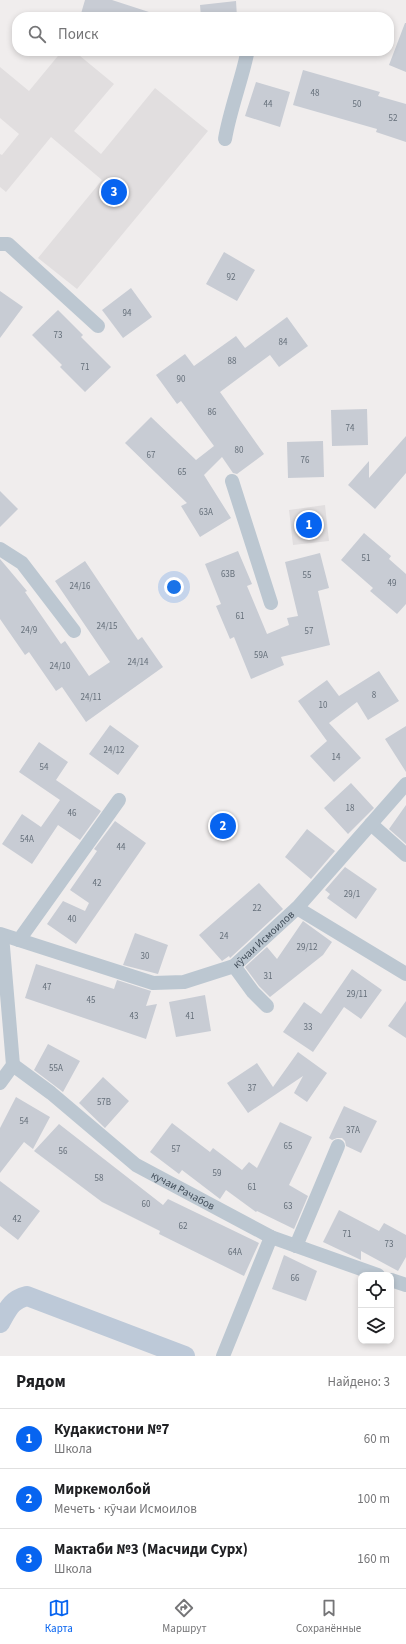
<!DOCTYPE html>
<html lang="ru">
<head>
<meta charset="utf-8">
<style>
	body { margin:0; font-family:"Source Sans 3",sans-serif; background:#f2f2f2; color:#202124 }
	.controls { position:absolute; right:12px; bottom:12px; display:grid; overflow:hidden; border-radius:8px; box-shadow:0 2px 6px #0003 }
	.controls button { width:36px; height:36px; display:grid; place-items:center; padding:0; border:0; border-bottom:1px solid #e0e0e0; background:#fff; color:#202124; font:20px sans-serif }
	.you { position:absolute; left:174px; top:587px; width:14px; height:14px; margin:-10px; border:3px solid #fff; border-radius:50%; background:#1a73e8; box-shadow:0 0 0 6px #1a73e833 }
	.badge { display:grid; place-items:center; width:26px; height:26px; border-radius:50%; background:#0764f0; color:#fff; font-size:13px; font-weight:700 }
	.pin { position:absolute; translate:-50% -50%; border:2px solid #fff; box-shadow:0 1px 4px #0006 }
	.list { margin:0; padding:0; list-style:none }
	h2 { display:flex; justify-content:space-between; align-items:center; height:52px; margin:0; padding:0 16px; font-size:17px }
	h2 small { font-size:13px; font-weight:400; color:#757577 }
	.list li { display:grid; grid-template-columns:26px 1fr auto; gap:12px; align-items:center; box-sizing:border-box; height:60px; padding:0 16px; border-top:1px solid #e0e0e0 }
	.list b { display:block; font-size:15px; white-space:nowrap }
	.list p { margin:0; font-size:13px; white-space:nowrap; color:#757577 }
	.list em { font-size:13px; font-style:normal; color:#757577 }
	.icon { flex:none; width:22px; height:22px; fill:none; stroke:currentColor; stroke-width:2; stroke-linecap:round; stroke-linejoin:round }
	.map { position:relative; flex:none; width:406px; height:1356px; overflow:hidden }
	.search { position:absolute; background:#fff; box-shadow:0 2px 6px #0003; left:12px; right:12px; top:12px; height:44px; display:flex; align-items:center; gap:10px; box-sizing:border-box; padding:0 14px; border-radius:16px; color:#757577; font-size:15px }
	.sheet { height:232px; background:#fff }
	nav { display:flex; justify-content:space-around; align-items:center; box-sizing:border-box; height:56px; border-top:1px solid #e0e0e0; background:#fff; font-size:11px; color:#757577 }
	nav a { display:grid; justify-items:center; gap:2px }
	nav .on { color:#0764f0 }
	.map>svg:first-child { display:block }
	.education { fill:#e1dedf }
	.building { fill:#c8ccd4 }
	.lines { fill:none; stroke-linecap:round; stroke-linejoin:round }
	.street { stroke:#bcc7d1; stroke-width:14 }
	.secondary { stroke:#bdc9d8; stroke-width:20 }
	.labels { text-anchor:middle; stroke-width:3; stroke-linejoin:round; paint-order:stroke }
	.number-label { font-size:9px; fill:#656f7a }
	.street-label { font-size:11px; fill:#44505c; stroke:#fff }
</style>
</head>
<body>
<div class="map">
<svg width="406" height="1356" viewBox="0 0 406 1356">
	<rect width="100%" height="100%" fill="#f0eded"/>
	<path class="education" d="M62 51H74L114 84 74 131 101 154 155 88 208 131 77 289 38 258 102 180 51 137 6 192 0 187V154L2 155 19 134 0 118V67L29 91Z
		M325 505 329 541 293 545 289 510Z"/>
	<path class="building" d="M85 0H112L152 13V17H80Z
		M236 1 237 17H201L200 5Z
		M405 23H406V72L389 65Z
		M303 70 380 92 378 96 406 104V142L376 132 377 129 293 105Z
		M256 82 290 92 280 127 245 116Z
		M224 252 255 270 237 301 206 284Z
		M131 288 152 317 123 338 102 310Z
		M0 291 23 307 0 338Z
		M58 310 83 335 81 337 111 367 85 392 60 367 62 365 32 335Z
		M287 317 308 346 279 367 270 355 220 392 264 454 237 474 233 473 222 457 204 475 231 518 200 537 181 506 187 503 125 443 151 417 196 460 214 446 181 401 177 404 156 375 185 354 194 366 236 336 245 348Z
		M367 409 368 445 332 446 331 410Z
		M406 436V473L375 509 348 485 369 461V478Z
		M323 441 324 477 288 478 287 442Z
		M0 491 18 509 0 527Z
		M364 533 391 556 389 559 406 574V604L397 614 370 591 373 588 341 560Z
		M238 551 252 584 247 586 267 634 289 625 287 618 298 616 285 562 320 553 329 588 318 591 330 645 281 657 284 665 251 679 234 637 230 639 216 606 221 604 205 564Z
		M0 559 27 591 25 592 61 644 65 641 89 676 110 662 55 581 85 561 138 640 142 637 163 667 86 722 62 687 56 691 29 652 25 655 0 619Z
		M379 671 399 701 368 720 357 702 329 723 361 758 334 782 310 756 327 741 298 701 327 680 339 696Z
		M110 725 139 746 118 775 89 754Z
		M406 726V772L385 739Z
		M39 742 68 762 56 780 101 811 80 840 58 825 32 864 2 844 22 814 41 827 60 800 19 772Z
		M351 783 374 808 348 834 324 808Z
		M406 805V844L389 829Z
		M115 821 146 843 76 944 47 924 63 901 85 911 89 903 70 890 97 851 94 849Z
		M307 829 335 851 311 879 285 857Z
		M345 867 377 889 356 919 327 898 330 894 325 890Z
		M259 883 283 909 230 958 229 956 222 961 199 935Z
		M303 921 332 942 323 955 270 997 259 986 245 967 267 947 277 959Z
		M135 933 168 945 158 974 123 965Z
		M36 964 114 989 117 980 151 991 146 1006 157 1004 146 1039 25 998Z
		M352 969 382 990 361 1019 344 1007 313 1052 283 1032 304 1002 321 1014Z
		M205 995 211 1031 176 1037 169 1002Z
		M406 1001V1038L388 1026Z
		M48 1044 80 1061 63 1092 34 1070Z
		M298 1052 327 1073 307 1102 294 1093 303 1076 248 1113 227 1083 257 1063 273 1087Z
		M103 1077 129 1101 105 1128 79 1103Z
		M16 1097 50 1117 33 1149 24 1142 0 1173V1128Z
		M344 1106 377 1121 361 1153 346 1146 345 1141 342 1138H337L332 1140 329 1138Z
		M280 1122 312 1137 289 1185 308 1196 294 1229 257 1211 256 1212 226 1190 220 1199 182 1170 179 1174 150 1152 172 1123 210 1152 213 1148 242 1170 249 1162 257 1168Z
		M59 1124 163 1205 168 1199 259 1243 244 1276 159 1234 160 1231 102 1202 34 1151Z
		M0 1181 40 1211 18 1240 0 1226Z
		M339 1210 379 1231 384 1223 406 1235V1257L398 1271 361 1251V1260L323 1242Z
		M284 1255 317 1271 306 1301 272 1289Z"/>
	<g class="lines">
		<g class="street">
			<path d="M225 139C230 110 241 82 247 54"/>
			<path d="M0 244H8L98 326"/>
			<path d="M232 481 271 603"/>
			<path d="M0 549 22 563 74 631"/>
			<path d="M371 824 406 855"/>
			<path d="M297 908 406 974"/>
			<path id="s1" d="M0 934 153 983 184 982 234 966 297 908 406 784"/>
			<path d="M19 940 119 800"/>
			<path d="M234 966 253 992 267 1006"/>
			<path id="s2" d="M13 1065 51 1093 136 1165 271 1237 378 1275"/>
			<path d="M0 1083 13 1065 2 935"/>
			<path d="M296 1246 338 1146"/>
			<path d="M391 1280 406 1285"/>
			<path d="M223 1356 271 1237"/>
		</g>
		<path class="secondary" d="M0 1323C8 1309 11 1300 27 1296L185 1356"/>
	</g>
	<g class="labels">
		<g class="number-label">
			<text x="315" y="96">48</text>
			<text x="268" y="107">44</text>
			<text x="357" y="107">50</text>
			<text x="393" y="121">52</text>
			<text x="231" y="280">92</text>
			<text x="127" y="316">94</text>
			<text x="58" y="338">73</text>
			<text x="283" y="345">84</text>
			<text x="232" y="364">88</text>
			<text x="85" y="370">71</text>
			<text x="181" y="382">90</text>
			<text x="212" y="415">86</text>
			<text x="350" y="431">74</text>
			<text x="239" y="453">80</text>
			<text x="151" y="458">67</text>
			<text x="305" y="463">76</text>
			<text x="182" y="475">65</text>
			<text x="206" y="515">63А</text>
			<text x="366" y="561">51</text>
			<text x="228" y="577">63В</text>
			<text x="307" y="578">55</text>
			<text x="392" y="586">49</text>
			<text x="80" y="589">24/16</text>
			<text x="240" y="619">61</text>
			<text x="107" y="629">24/15</text>
			<text x="29" y="633">24/9</text>
			<text x="309" y="634">57</text>
			<text x="261" y="658">59А</text>
			<text x="138" y="665">24/14</text>
			<text x="60" y="669">24/10</text>
			<text x="374" y="698">8</text>
			<text x="91" y="700">24/11</text>
			<text x="323" y="708">10</text>
			<text x="114" y="753">24/12</text>
			<text x="336" y="760">14</text>
			<text x="44" y="770">54</text>
			<text x="350" y="811">18</text>
			<text x="72" y="816">46</text>
			<text x="27" y="842">54А</text>
			<text x="121" y="850">44</text>
			<text x="97" y="886">42</text>
			<text x="352" y="897">29/1</text>
			<text x="257" y="911">22</text>
			<text x="72" y="922">40</text>
			<text x="224" y="939">24</text>
			<text x="307" y="950">29/12</text>
			<text x="145" y="959">30</text>
			<text x="268" y="979">31</text>
			<text x="47" y="990">47</text>
			<text x="357" y="997">29/11</text>
			<text x="91" y="1003">45</text>
			<text x="134" y="1019">43</text>
			<text x="190" y="1019">41</text>
			<text x="308" y="1030">33</text>
			<text x="56" y="1071">55А</text>
			<text x="252" y="1091">37</text>
			<text x="104" y="1105">57В</text>
			<text x="24" y="1124">54</text>
			<text x="353" y="1133">37А</text>
			<text x="288" y="1149">65</text>
			<text x="176" y="1152">57</text>
			<text x="63" y="1154">56</text>
			<text x="217" y="1176">59</text>
			<text x="99" y="1181">58</text>
			<text x="252" y="1190">61</text>
			<text x="146" y="1207">60</text>
			<text x="288" y="1209">63</text>
			<text x="17" y="1222">42</text>
			<text x="183" y="1229">62</text>
			<text x="347" y="1237">71</text>
			<text x="389" y="1247">73</text>
			<text x="235" y="1255">64А</text>
			<text x="295" y="1281">66</text>
		</g>
		<g class="street-label">
			<text dy="4" stroke="none"><textPath href="#s1" startOffset="284">кӯчаи Исмоилов</textPath></text>
			<text dy="4" stroke="none"><textPath href="#s2" startOffset="212">кучаи Рачабов</textPath></text>
		</g>
	</g>
</svg>
<div class="controls">
<button><svg class="icon" aria-label="locate" viewBox="0 0 24 24"><circle cx="12" cy="12" r="6"/><path d="M12 2v4M12 18v4M2 12h4M18 12h4"/></svg></button>
<button><svg class="icon" aria-label="layers" viewBox="0 0 24 24"><path d="M12 4l9 5-9 5-9-5zM3 14l9 5 9-5"/></svg></button>
</div>
<div class="you"></div>
<div class="pin badge" style="left:309px;top:525px">1</div>
<div class="pin badge" style="left:223px;top:826px">2</div>
<div class="pin badge" style="left:114px;top:192px">3</div>
<div class="search"><svg class="icon" aria-label="search" viewBox="0 0 24 24"><circle cx="10" cy="10" r="6"/><path d="M15 15l6 6"/></svg>Поиск</div>
</div>
<section class="sheet">
<h2>Рядом<small>Найдено: 3</small></h2>
<ul class="list">
<li><span class="badge">1</span><div><b>Кудакистони №7</b><p>Школа</p></div><em>60 m</em></li>
<li><span class="badge">2</span><div><b>Миркемолбой</b><p>Мечеть · кӯчаи Исмоилов</p></div><em>100 m</em></li>
<li><span class="badge">3</span><div><b>Мактаби №3 (Масчиди Сурх)</b><p>Школа</p></div><em>160 m</em></li>
</ul>
</section>
<nav>
<a class="on"><svg class="icon" aria-label="map" viewBox="0 0 24 24"><path d="M3 6l6-2 6 2 6-2v14l-6 2-6-2-6 2zM9 4v14M15 6v14"/></svg>Карта</a>
<a><svg class="icon" aria-label="directions" viewBox="0 0 24 24"><path d="M12 3l9 9-9 9-9-9zM9 14v-3h6M13 9l2 2-2 2"/></svg>Маршрут</a>
<a><svg class="icon" aria-label="saved" viewBox="0 0 24 24"><path d="M7 4h10v16l-5-4-5 4z"/></svg>Сохранённые</a>
</nav>
</body>
</html>
